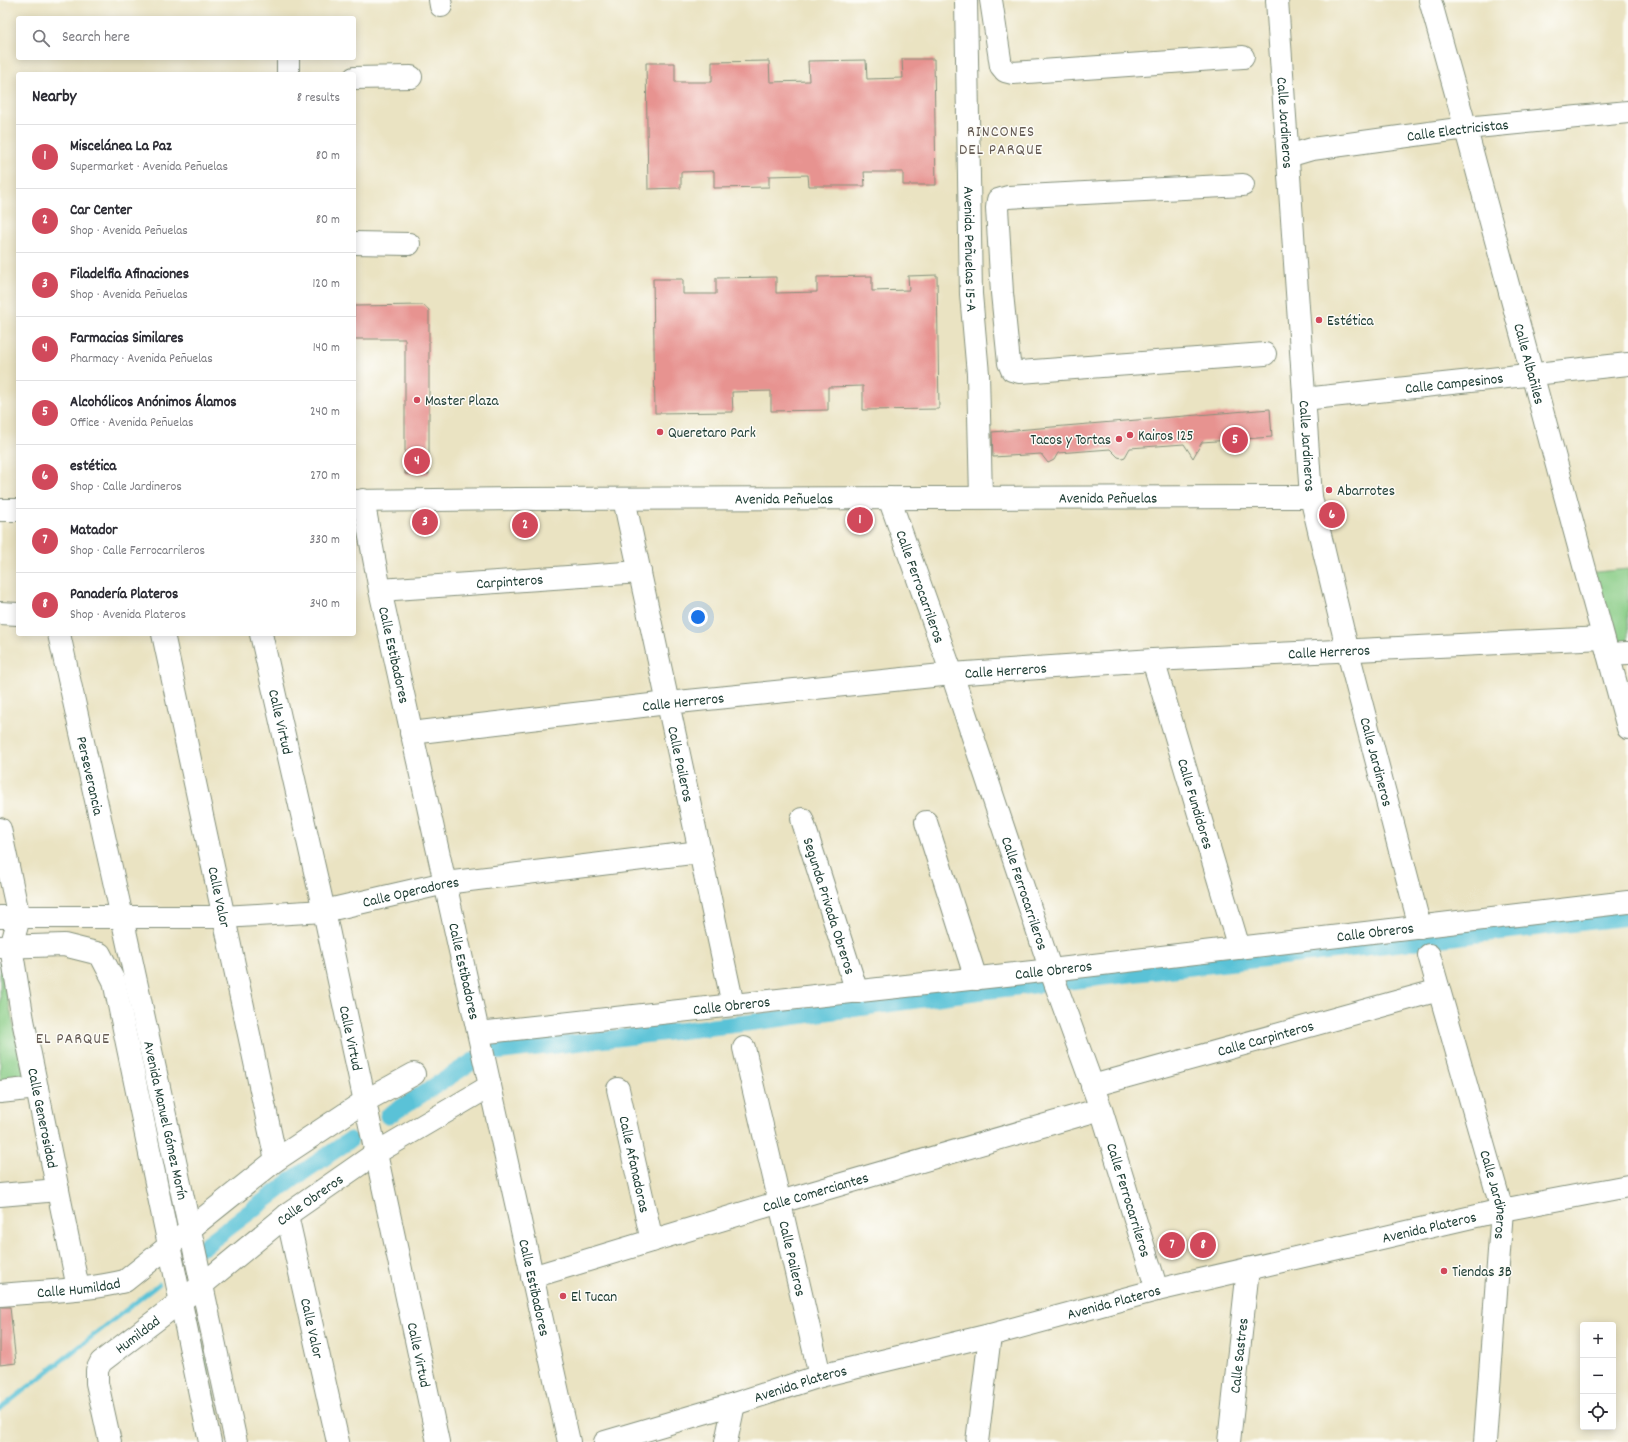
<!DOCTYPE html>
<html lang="en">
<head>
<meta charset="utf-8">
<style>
	body { margin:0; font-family:Dekko,sans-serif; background:#f2f2f3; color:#2b2b33 }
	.controls { position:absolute; right:12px; bottom:12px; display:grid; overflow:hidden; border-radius:4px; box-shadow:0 2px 10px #0003 }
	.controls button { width:36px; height:36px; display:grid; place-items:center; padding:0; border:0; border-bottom:1px solid #e1e1e2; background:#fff; color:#2b2b33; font:20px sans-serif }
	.you { position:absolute; left:698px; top:617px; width:14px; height:14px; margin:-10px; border:3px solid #fff; border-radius:50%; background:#1a73e8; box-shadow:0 0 0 6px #1a73e833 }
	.badge { display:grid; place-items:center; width:26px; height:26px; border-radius:50%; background:#d1495b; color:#fff; font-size:13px; font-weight:700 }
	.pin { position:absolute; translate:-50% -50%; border:2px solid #fff; box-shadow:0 1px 4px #0006 }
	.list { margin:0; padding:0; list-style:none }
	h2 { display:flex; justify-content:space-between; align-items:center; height:52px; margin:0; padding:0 16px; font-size:17px }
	h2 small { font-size:13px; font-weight:400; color:#7c7c81 }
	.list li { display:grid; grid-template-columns:26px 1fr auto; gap:12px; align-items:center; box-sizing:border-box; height:64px; padding:0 16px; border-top:1px solid #e1e1e2 }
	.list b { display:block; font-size:15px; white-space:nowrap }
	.list p { margin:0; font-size:13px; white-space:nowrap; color:#7c7c81 }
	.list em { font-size:13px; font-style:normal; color:#7c7c81 }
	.icon { flex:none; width:22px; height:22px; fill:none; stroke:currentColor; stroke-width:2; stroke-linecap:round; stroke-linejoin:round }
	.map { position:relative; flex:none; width:1628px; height:1442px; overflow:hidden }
	.search { position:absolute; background:#fff; box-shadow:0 2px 10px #0003; left:16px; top:16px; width:340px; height:44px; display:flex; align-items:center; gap:10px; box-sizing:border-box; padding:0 14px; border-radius:4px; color:#7c7c81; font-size:15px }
	.panel { position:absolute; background:#fff; box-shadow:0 2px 10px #0003; left:16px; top:72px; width:340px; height:564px; border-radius:4px }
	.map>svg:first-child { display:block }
	.green { fill:#88cc85; stroke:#54845c }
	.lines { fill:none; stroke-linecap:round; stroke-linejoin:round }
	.stream { stroke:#5ac2d7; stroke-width:4.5 }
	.canal { stroke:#5ac2d7; stroke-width:17 }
	.building { fill:#e79390 }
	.minor-casing { stroke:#84907b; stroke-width:24 }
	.minor { stroke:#fff; stroke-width:22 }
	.poi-dot { fill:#d1495b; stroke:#fdfcf7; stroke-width:1.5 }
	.labels { text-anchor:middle; stroke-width:3; stroke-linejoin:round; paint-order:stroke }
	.street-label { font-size:15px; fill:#1f3d34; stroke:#fdfcf7 }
	.poi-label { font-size:15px; fill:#1f3d34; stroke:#fdfcf7; text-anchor:start }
	.neighbourhood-label { font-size:16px; letter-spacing:1px; fill:#655b54; stroke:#fdfcf7 }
</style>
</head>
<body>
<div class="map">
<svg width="1628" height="1442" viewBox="0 0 1628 1442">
	<rect width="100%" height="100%" fill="#fdfcf7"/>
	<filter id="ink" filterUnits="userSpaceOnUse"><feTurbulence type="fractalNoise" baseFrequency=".025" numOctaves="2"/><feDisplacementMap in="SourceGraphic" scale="8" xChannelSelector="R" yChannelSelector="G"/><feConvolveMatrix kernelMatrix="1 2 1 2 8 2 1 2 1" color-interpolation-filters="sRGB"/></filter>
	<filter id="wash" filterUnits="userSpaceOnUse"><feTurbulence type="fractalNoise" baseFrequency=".012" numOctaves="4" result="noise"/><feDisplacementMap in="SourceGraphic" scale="16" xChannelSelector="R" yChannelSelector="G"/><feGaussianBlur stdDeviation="0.9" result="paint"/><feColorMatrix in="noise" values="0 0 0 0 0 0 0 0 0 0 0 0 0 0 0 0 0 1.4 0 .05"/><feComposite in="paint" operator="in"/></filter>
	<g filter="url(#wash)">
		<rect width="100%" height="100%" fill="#eae3c2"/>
		<path class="green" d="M1628 569V643L1606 645 1586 573Z
			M0 962 24 1074V1082L0 1088Z
			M195 1306 224 1442H220L191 1307Z"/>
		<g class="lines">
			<path class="stream" d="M0 1409 159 1284"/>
			<path class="canal" d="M388 1116 486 1053 747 1023 982 991 1628 917
				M203 1247 296 1177 350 1140"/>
		</g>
		<g id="blocks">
			<path class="building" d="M902 59H934L936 185H903V172H864L865 186H809L808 175 769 176V187L714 188V171L681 172V188L648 189 646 63H675V82H712V62L769 61 770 82 809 81 808 61 866 60 867 79 903 78Z
				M937 275 939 409 863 410V386L828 387V410L771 411V391L732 392 733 412 655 413 653 279H683V294H716V278L776 277V293L817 292V277L872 276V291L909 290 908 276Z
				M423 305 429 310V474H405V339H354V306Z
				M1270 409 1272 437 1202 442 1193 458 1184 444 1130 448 1125 457 1122 458 1118 457 1110 449 1058 453 1054 460 1048 463 1041 454 993 457 992 432Z
				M0 1307H10L16 1363 0 1365Z"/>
		</g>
	</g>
	<g filter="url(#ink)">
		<use href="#blocks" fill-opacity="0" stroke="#84907b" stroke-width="1"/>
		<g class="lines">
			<defs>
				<g id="minor">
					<path d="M440 0 441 6"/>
					<path id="s1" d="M966 0 971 294 978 374 981 497"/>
					<path d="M991 0 1001 66 1005 71 1013 73 1243 57"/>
					<path id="s2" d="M1277 0 1311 497 1348 652 1420 927"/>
					<path id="s3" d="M1430 0C1498 242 1562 485 1628 728"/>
					<path d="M288 58V74"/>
					<path d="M354 78 411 77"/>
					<path id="s4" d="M1288 156 1312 149 1466 128 1628 112"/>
					<path d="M1243 185 1008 197 998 200 997 208 1002 293 1009 363 1012 370 1020 372 1265 354"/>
					<path d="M354 243 409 244"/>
					<path id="s5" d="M1304 399 1628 364"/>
					<path id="s6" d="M889 498 952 674 1054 980 1101 1109 1157 1290"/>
					<path id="s7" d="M624 499 733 1005"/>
					<path id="s8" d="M363 500 380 590 569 1442"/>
					<path id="s9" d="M354 501 516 499 1311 497"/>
					<path d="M0 510H18"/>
					<path id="s10" d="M380 590 640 572"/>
					<path d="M0 613 18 614"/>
					<path id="s11" d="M59 634 122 917H223L324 911 445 883 700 852"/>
					<path id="s12" d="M163 634 276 1160"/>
					<path id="s13" d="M261 634 324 911 438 1442"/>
					<path d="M1608 654 1628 653"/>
					<path id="s14" d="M1153 660 1239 948"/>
					<path id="s15" d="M411 733 668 703 952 674 1153 660 1603 638"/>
					<path id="s16" d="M802 819 857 992"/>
					<path d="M926 822 976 979"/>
					<path id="s17" d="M0 829 19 918 11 947 23 1020 78 1288"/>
					<path id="s18" d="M0 917H122L236 1442"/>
					<path d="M0 947 64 945 100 954 114 981 210 1442"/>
					<path id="s19" d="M1429 955 1502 1210 1485 1442"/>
					<path id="s20" d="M479 1033 1051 970 1628 902"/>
					<path id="s21" d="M744 1048 820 1376"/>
					<path id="s22" d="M1092 1086 1439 990"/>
					<path id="s23" d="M618 1089 652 1241"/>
					<path d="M0 1092 37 1088"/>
					<path d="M0 1195 58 1190"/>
					<path id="s24" d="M287 1215 338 1442"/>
					<path id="s25" d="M532 1277 780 1202 1101 1109"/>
					<path id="s26" d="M0 1295C41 1291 85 1291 125 1281L276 1160 365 1101 414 1074"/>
					<path id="s27" d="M110 1442 97 1383V1370L101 1362 202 1285 287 1215 376 1153 490 1086"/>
					<path id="s28" d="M605 1442 734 1404 820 1376 990 1335 1157 1290 1502 1210 1628 1186"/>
					<path d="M726 1442 734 1404"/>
					<path d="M977 1442 990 1335"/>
					<path id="s29" d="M1229 1442 1248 1269"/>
				</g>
			</defs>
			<use href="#minor" class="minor-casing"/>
			<use href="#minor" class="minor"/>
		</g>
	</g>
	<g class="poi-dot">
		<circle cx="1319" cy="320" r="4"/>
		<circle cx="417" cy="400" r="4"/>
		<circle cx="660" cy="432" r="4"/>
		<circle cx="1130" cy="435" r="4"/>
		<circle cx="1119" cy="439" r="4"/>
		<circle cx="1329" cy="490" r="4"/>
		<circle cx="1444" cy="1271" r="4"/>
		<circle cx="563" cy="1296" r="4"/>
	</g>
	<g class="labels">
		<g class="street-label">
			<text dy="5" stroke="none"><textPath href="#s2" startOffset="123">Calle Jardineros</textPath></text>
			<text dy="5" stroke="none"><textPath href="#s4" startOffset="172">Calle Electricistas</textPath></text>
			<text dy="5" stroke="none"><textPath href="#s1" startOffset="249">Avenida Peñuelas 15-A</textPath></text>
			<text dy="5" stroke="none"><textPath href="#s3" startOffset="377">Calle Albañiles</textPath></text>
			<text dy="5" stroke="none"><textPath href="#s5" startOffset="151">Calle Campesinos</textPath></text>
			<text dy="5" stroke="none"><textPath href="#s2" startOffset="447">Calle Jardineros</textPath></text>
			<text dy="5" stroke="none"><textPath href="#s9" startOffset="754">Avenida Peñuelas</textPath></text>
			<text dy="5" stroke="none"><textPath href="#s9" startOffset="430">Avenida Peñuelas</textPath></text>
			<text dy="5" stroke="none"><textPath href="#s10" startOffset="130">Carpinteros</textPath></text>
			<text dy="5" stroke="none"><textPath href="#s6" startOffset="94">Calle Ferrocarrileros</textPath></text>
			<text dy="5" stroke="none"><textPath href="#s15" startOffset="922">Calle Herreros</textPath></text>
			<text dy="5" stroke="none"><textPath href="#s8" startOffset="158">Calle Estibadores</textPath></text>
			<text dy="5" stroke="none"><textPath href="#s15" startOffset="598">Calle Herreros</textPath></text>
			<text dy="5" stroke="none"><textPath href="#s15" startOffset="274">Calle Herreros</textPath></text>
			<text dy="5" stroke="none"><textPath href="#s13" startOffset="90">Calle Virtud</textPath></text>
			<text dy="5" stroke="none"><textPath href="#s2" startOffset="771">Calle Jardineros</textPath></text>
			<text dy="5" stroke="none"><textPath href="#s7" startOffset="271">Calle Paileros</textPath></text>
			<text dy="5" stroke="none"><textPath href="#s11" startOffset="145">Perseverancia</textPath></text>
			<text dy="5" stroke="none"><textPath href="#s14" startOffset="150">Calle Fundidores</textPath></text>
			<text dy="5" stroke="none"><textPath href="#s11" startOffset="581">Calle Operadores</textPath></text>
			<text dy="5" stroke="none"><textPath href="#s6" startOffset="418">Calle Ferrocarrileros</textPath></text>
			<text dy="5" stroke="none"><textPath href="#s12" startOffset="269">Calle Valor</textPath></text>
			<text dy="5" stroke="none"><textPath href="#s16" startOffset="91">Segunda Privada Obreros</textPath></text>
			<text dy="5" stroke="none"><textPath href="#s20" startOffset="902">Calle Obreros</textPath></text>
			<text dy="5" stroke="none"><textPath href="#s20" startOffset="578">Calle Obreros</textPath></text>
			<text dy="5" stroke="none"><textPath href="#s8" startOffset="482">Calle Estibadores</textPath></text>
			<text dy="5" stroke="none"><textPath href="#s20" startOffset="254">Calle Obreros</textPath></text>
			<text dy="5" stroke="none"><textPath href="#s13" startOffset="414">Calle Virtud</textPath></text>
			<text dy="5" stroke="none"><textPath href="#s22" startOffset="180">Calle Carpinteros</textPath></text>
			<text dy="5" stroke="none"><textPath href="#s17" startOffset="295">Calle Generosidad</textPath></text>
			<text dy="5" stroke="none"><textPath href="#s18" startOffset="330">Avenida Manuel Gómez Morín</textPath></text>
			<text dy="5" stroke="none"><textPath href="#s23" startOffset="77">Calle Afanadoras</textPath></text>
			<text dy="5" stroke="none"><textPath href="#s25" startOffset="296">Calle Comerciantes</textPath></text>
			<text dy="5" stroke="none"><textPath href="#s19" startOffset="249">Calle Jardineros</textPath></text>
			<text dy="5" stroke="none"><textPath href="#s27" startOffset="347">Calle Obreros</textPath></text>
			<text dy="5" stroke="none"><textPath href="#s6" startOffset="742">Calle Ferrocarrileros</textPath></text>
			<text dy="5" stroke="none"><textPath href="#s28" startOffset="852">Avenida Plateros</textPath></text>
			<text dy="5" stroke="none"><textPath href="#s21" startOffset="216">Calle Paileros</textPath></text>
			<text dy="5" stroke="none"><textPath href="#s26" startOffset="79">Calle Humildad</textPath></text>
			<text dy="5" stroke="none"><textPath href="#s8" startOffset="806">Calle Estibadores</textPath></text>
			<text dy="5" stroke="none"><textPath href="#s28" startOffset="528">Avenida Plateros</textPath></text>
			<text dy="5" stroke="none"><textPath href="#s24" startOffset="116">Calle Valor</textPath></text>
			<text dy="5" stroke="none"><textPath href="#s27" startOffset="128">Humildad</textPath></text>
			<text dy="5" stroke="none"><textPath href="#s13" startOffset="738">Calle Virtud</textPath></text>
			<text dy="5" stroke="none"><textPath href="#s29" startOffset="87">Calle Sastres</textPath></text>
			<text dy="5" stroke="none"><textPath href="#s28" startOffset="204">Avenida Plateros</textPath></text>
		</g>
		<g class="poi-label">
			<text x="1327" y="325">Estética</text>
			<text x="425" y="405">Master Plaza</text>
			<text x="668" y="437">Queretaro Park</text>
			<text x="1138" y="440">Kairos 125</text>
			<text x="1111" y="444" text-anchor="end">Tacos y Tortas</text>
			<text x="1337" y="495">Abarrotes</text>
			<text x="1452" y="1276">Tiendas 3B</text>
			<text x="571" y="1301">El Tucan</text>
		</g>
		<g class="neighbourhood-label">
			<text x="1001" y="136">RINCONES<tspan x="1001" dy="18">DEL PARQUE</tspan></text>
			<text x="73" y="1043">EL PARQUE</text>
		</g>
	</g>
</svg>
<div class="controls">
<button>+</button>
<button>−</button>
<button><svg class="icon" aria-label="locate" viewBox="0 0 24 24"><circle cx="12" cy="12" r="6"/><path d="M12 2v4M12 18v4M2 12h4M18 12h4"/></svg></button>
</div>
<div class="you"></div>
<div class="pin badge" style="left:860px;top:520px">1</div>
<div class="pin badge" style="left:525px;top:525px">2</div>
<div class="pin badge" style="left:425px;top:522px">3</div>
<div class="pin badge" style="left:417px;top:461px">4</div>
<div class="pin badge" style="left:1235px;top:440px">5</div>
<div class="pin badge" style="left:1332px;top:515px">6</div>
<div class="pin badge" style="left:1172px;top:1245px">7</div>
<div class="pin badge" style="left:1203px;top:1245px">8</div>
<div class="search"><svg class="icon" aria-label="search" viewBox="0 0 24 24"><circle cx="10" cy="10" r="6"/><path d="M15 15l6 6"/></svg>Search here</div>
<section class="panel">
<h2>Nearby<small>8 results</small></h2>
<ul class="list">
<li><span class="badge">1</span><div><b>Miscelánea La Paz</b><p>Supermarket · Avenida Peñuelas</p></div><em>80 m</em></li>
<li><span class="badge">2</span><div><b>Car Center</b><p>Shop · Avenida Peñuelas</p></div><em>80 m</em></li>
<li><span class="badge">3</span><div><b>Filadelfia Afinaciones</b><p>Shop · Avenida Peñuelas</p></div><em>120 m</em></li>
<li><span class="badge">4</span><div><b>Farmacias Similares</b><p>Pharmacy · Avenida Peñuelas</p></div><em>140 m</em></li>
<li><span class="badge">5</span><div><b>Alcohólicos Anónimos Álamos</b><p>Office · Avenida Peñuelas</p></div><em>240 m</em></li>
<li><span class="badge">6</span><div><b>estética</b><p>Shop · Calle Jardineros</p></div><em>270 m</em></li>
<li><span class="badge">7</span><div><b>Matador</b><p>Shop · Calle Ferrocarrileros</p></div><em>330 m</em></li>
<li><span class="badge">8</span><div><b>Panadería Plateros</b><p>Shop · Avenida Plateros</p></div><em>340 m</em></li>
</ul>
</section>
</div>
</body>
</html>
